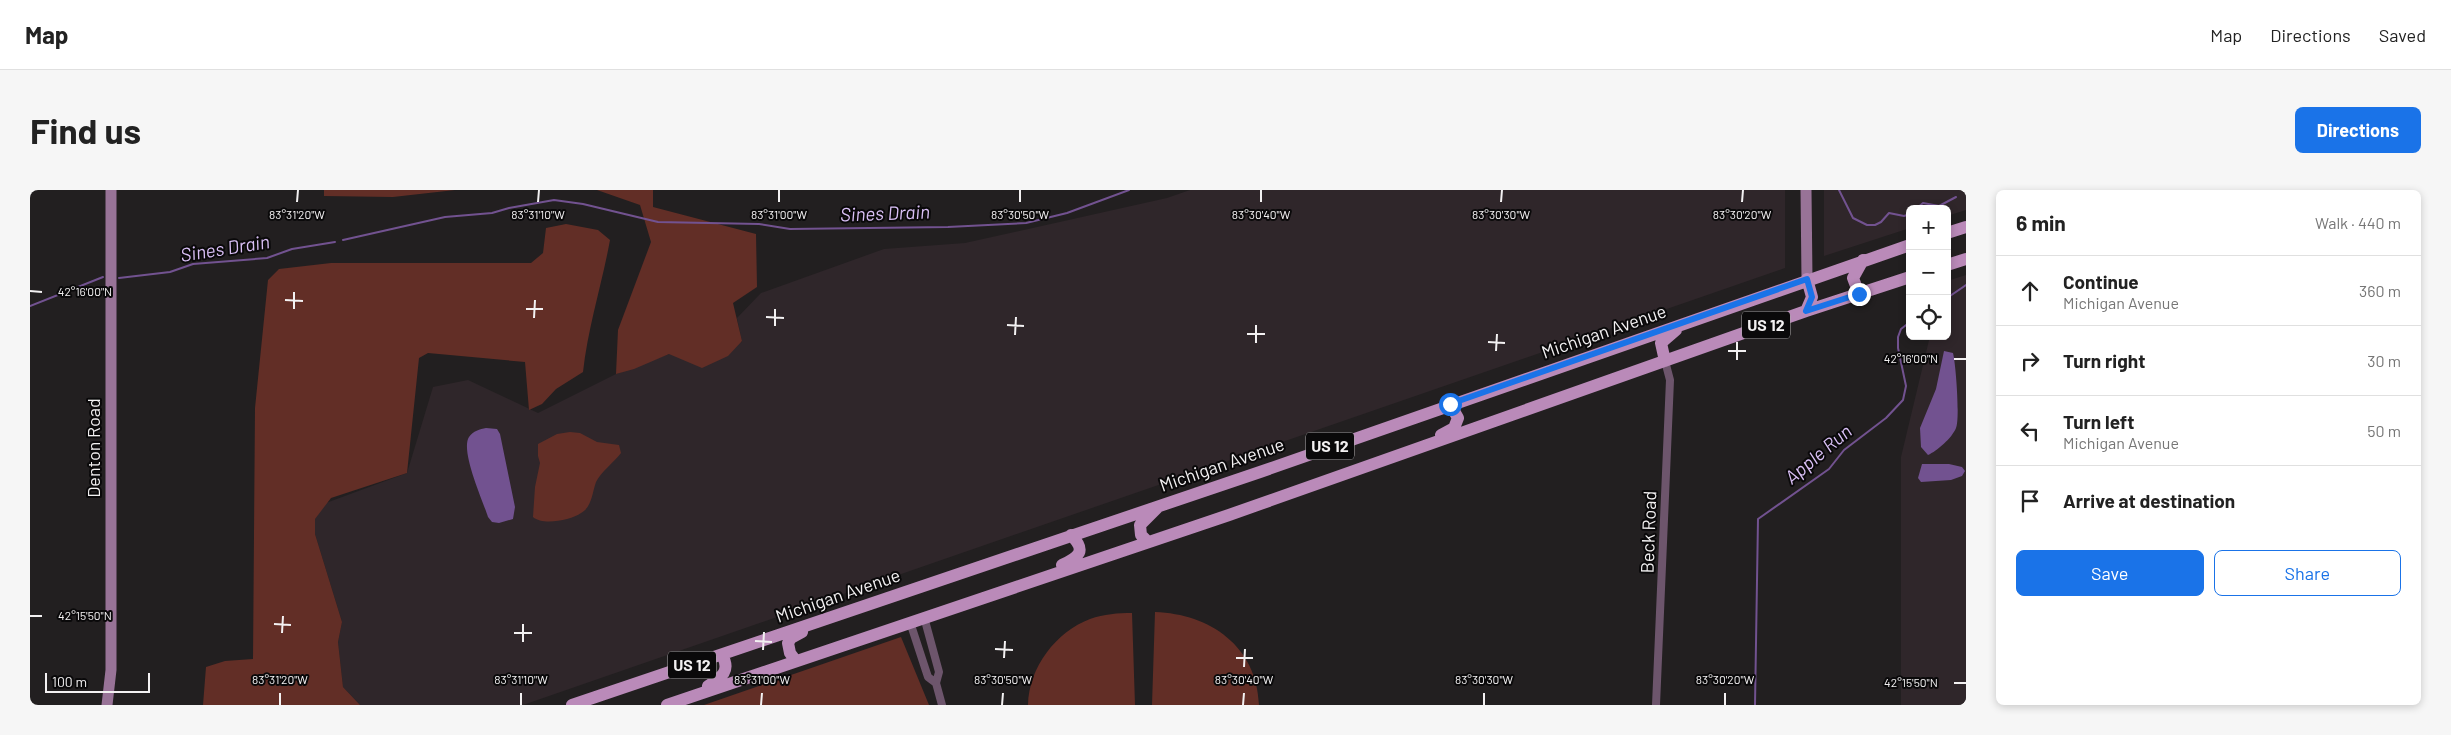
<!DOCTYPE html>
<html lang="en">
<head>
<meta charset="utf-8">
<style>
	body { margin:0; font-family:Barlow,sans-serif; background:#f6f6f6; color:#222 }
	.controls { position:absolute; right:15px; top:15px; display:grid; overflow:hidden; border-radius:8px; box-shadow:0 2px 8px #0003 }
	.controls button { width:45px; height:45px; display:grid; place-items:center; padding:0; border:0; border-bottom:1px solid #e0e0e0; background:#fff; color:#222; font:25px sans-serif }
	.scale { position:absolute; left:15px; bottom:12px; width:105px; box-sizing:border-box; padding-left:5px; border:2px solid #f3f1f2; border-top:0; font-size:14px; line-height:18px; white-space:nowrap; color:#f3f1f2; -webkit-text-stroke:4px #0a090a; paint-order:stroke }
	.stop { position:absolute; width:15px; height:15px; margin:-11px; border:4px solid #1a73e8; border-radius:50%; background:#fff }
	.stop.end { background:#1a73e8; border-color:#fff; box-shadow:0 1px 5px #0008 }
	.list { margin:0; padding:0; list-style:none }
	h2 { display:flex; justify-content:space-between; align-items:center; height:65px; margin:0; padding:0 20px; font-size:21px }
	h2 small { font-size:16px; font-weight:400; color:#767676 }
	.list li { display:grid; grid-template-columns:32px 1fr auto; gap:15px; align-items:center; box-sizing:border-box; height:70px; padding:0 20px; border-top:1px solid #e0e0e0 }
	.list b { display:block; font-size:19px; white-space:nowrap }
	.list p { margin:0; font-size:16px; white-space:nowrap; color:#767676 }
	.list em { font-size:16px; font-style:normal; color:#767676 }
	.actions { display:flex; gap:10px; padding:15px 20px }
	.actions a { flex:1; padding:11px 0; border:1px solid #1a73e8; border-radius:8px; text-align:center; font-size:18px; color:#1a73e8 }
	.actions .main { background:#1a73e8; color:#fff }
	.icon { flex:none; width:28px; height:28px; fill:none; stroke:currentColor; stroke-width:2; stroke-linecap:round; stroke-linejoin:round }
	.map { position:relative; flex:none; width:1936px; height:515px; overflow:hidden; border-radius:8px }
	header { display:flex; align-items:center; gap:30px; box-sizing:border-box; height:70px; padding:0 25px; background:#fff; border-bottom:1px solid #e0e0e0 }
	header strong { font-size:24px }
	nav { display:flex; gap:28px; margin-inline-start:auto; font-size:18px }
	.intro { display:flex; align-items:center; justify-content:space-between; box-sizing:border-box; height:120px; padding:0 30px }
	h1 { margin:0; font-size:35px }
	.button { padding:12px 22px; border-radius:8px; background:#1a73e8; color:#fff; font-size:18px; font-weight:700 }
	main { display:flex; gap:30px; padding:0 30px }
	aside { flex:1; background:#fff; border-radius:8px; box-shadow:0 2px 8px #0003 }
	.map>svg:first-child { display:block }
	.built { fill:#2f262a }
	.green { fill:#622e26 }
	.water { fill:#725290 }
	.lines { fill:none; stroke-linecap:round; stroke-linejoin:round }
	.stream { stroke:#725290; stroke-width:2 }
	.street { stroke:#6d556c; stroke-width:8 }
	.secondary { stroke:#987397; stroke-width:11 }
	.primary { stroke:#ba8ab9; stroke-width:12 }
	.route { stroke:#1a73e8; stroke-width:6 }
	.ticks { fill:none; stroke:#f3f1f2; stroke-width:2 }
	.labels { text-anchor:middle; stroke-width:4; stroke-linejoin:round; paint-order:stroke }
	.shield { fill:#0a090a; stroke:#adabac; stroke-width:1 }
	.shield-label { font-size:16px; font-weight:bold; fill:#f3f1f2 }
	.street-label { font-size:18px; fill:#f3f1f2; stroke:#0a090a }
	.water-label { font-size:19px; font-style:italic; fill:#d9bff5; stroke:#0a090a }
	.ticks-label { font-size:12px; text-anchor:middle; fill:#f3f1f2; stroke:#0a090a; stroke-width:4; stroke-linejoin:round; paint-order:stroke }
</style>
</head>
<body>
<header>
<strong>Map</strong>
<nav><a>Map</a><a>Directions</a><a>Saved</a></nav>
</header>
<div class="intro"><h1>Find us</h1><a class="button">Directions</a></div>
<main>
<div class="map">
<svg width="1936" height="515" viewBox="0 0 1936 515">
	<rect width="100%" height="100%" fill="#221f20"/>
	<path class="built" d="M1160 0H1755V78L493 515H330L313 497 308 452 312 432 285 344V328L296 313 377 283 403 197 438 190 508 223 586 184 639 164 712 152 707 128 731 103 854 59 935 53 1137 8Z
		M1794 0H1936V20L1917 26V19H1880V38L1794 66Z
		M1936 85V515H1871V267L1900 146H1917V91Z"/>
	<path class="green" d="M294 0H425L363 7 294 6Z
		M567 0H623V17L726 44 727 97 703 113 712 151 698 166 672 178 639 164 604 179 586 184 588 140 621 52 610 15Z
		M536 34 568 40 580 50C572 94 558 137 553 182L526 199 512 214 499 220 495 172 398 163 389 168 377 283 301 308 285 329V344L312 432 308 452 313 497 330 515H173L176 477 195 471 223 469 225 218 238 90 249 79 301 73H501L513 63 516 38Z
		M540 242 550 243 567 252 589 255 591 263C584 272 571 282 566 292 562 303 562 317 551 323 541 330 513 336 503 327L505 297 510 273 508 266V254L527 244Z
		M1125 422C1180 424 1227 456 1229 515H1122Z
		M1102 423 1105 515H998C999 477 1026 442 1060 429 1074 424 1088 423 1102 423Z
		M871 447 899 515H674Z"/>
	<path class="water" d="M1914 161 1923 163C1926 175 1930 229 1926 238 1922 248 1907 261 1898 265L1891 257 1890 238 1906 199Z
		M456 238 467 239 470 244 485 317 483 329 469 333 462 332 458 327C453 311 430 261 439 247 443 241 450 239 456 238Z
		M1892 274H1919L1932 277 1935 281 1932 286 1921 290 1891 292 1888 288Z"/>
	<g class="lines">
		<path class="stream" d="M1809 0 1823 28 1837 35H1845L1851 32 1859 23 1874 26 1880 24
			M1886 19 1893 13 1909 16 1926 7
			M313 50 415 27 462 23 479 18 524 10 553 14 628 32 729 34 760 39 918 37 996 33 1037 23 1099 0
			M89 88 140 82 163 74 237 68 262 59 305 52
			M1917 108 1936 95
			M0 116 73 87
			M1725 515 1728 329 1799 279 1814 260 1856 228 1873 210 1876 196 1868 158V147L1871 139 1880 132"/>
		<path class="street" d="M880 432 898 487 906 493 909 482 894 427
			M906 493 912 515
			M1626 515 1640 190 1635 171"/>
		<path class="secondary" d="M1776 0 1777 89
			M77 515 81 480V0"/>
		<path class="primary" d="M1917 43 1936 37
			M1917 75 1936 69
			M1829 104 1823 88 1833 70
			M1776 121 1782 107 1777 89
			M1635 171 1631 153 1646 140
			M1411 245 1424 238 1428 228 1420 214
			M1118 352 1111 345 1110 335 1127 318
			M1032 375C1049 367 1057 361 1041 345
			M766 471 760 463 758 453 761 448 772 442
			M678 496C692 487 701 481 692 465
			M542 515 1230 282 1880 55
			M637 515 1199 325 1776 121 1880 87"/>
	</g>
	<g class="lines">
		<path class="route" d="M1420 214 1777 89 1782 107 1776 121 1829 104"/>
	</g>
	<path class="ticks" d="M267 12 268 0M508 12 509 0M749 12V0M990 12V0M1231 12V0M1471 12 1472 0M1712 12 1713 0M0 101 12 102M255 110 273 111M264 119V102M496 119H513M736 127 754 128M504 128 505 110M977 135 994 136M745 136V119M1217 144H1235M985 145 986 127M1458 152 1475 153M1226 153V135M1466 161 1467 144M1698 161H1716M1924 169H1936M1707 170V152M0 426H12M244 434 261 435M252 443 253 426M484 443H502M725 451 742 452M493 452V434M965 459 983 460M733 460 734 442M974 468 975 451M1206 468H1223M1214 477 1215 459M1924 493H1936M250 515V503M491 515V503M731 515 732 503M972 515 973 503M1213 515 1214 503M1454 515V503M1695 515V503"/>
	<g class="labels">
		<g class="shield">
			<rect x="1712" y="121.5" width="48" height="27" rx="4"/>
			<rect x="1276" y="242.5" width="48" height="27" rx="4"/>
			<rect x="638" y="461.5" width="48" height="27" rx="4"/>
		</g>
		<g class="shield-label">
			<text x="1736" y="141">US 12</text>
			<text x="1300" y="262">US 12</text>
			<text x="662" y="481">US 12</text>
		</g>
		<g class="street-label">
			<text transform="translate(1574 142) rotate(-19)" y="6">Michigan Avenue</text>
			<text transform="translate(64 258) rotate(-90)" y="6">Denton Road</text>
			<text transform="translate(1192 275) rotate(-19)" y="6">Michigan Avenue</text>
			<text transform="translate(1619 342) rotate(-88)" y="6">Beck Road</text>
			<text transform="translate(808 406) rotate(-19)" y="6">Michigan Avenue</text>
		</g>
		<g class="water-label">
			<text transform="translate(855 23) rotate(-2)" y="7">Sines Drain</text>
			<text transform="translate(195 58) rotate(-9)" y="7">Sines Drain</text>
			<text transform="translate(1788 264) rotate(-40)" y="7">Apple Run</text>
		</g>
	</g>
	<g class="ticks-label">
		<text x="267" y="29">83°31'20"W</text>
		<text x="508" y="29">83°31'10"W</text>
		<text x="749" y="29">83°31'00"W</text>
		<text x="990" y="29">83°30'50"W</text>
		<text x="1231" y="29">83°30'40"W</text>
		<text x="1471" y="29">83°30'30"W</text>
		<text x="1712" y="29">83°30'20"W</text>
		<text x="55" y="106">42°16'00"N</text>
		<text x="1881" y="173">42°16'00"N</text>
		<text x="55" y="430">42°15'50"N</text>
		<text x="250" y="494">83°31'20"W</text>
		<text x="491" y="494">83°31'10"W</text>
		<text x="732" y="494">83°31'00"W</text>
		<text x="973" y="494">83°30'50"W</text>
		<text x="1214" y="494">83°30'40"W</text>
		<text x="1454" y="494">83°30'30"W</text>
		<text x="1695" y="494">83°30'20"W</text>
		<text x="1881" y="497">42°15'50"N</text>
	</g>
</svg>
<div class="controls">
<button>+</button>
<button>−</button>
<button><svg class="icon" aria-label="locate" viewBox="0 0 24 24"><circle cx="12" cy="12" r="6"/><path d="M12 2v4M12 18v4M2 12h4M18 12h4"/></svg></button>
</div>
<div class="scale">100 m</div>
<div class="stop" style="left:1420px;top:214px"></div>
<div class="stop end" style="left:1829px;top:104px"></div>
</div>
<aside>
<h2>6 min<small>Walk · 440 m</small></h2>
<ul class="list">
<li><svg class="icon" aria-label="ahead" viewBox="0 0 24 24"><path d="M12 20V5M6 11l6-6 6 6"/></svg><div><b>Continue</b><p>Michigan Avenue</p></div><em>360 m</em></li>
<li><svg class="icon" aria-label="right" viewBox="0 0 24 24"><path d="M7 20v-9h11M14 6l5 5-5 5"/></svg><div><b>Turn right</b></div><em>30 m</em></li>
<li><svg class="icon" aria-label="left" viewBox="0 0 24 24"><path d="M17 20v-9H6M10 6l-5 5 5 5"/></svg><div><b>Turn left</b><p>Michigan Avenue</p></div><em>50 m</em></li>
<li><svg class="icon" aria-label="arrive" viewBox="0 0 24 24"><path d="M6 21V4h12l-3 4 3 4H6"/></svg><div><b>Arrive at destination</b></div></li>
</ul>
<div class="actions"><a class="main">Save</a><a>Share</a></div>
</aside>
</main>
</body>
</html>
